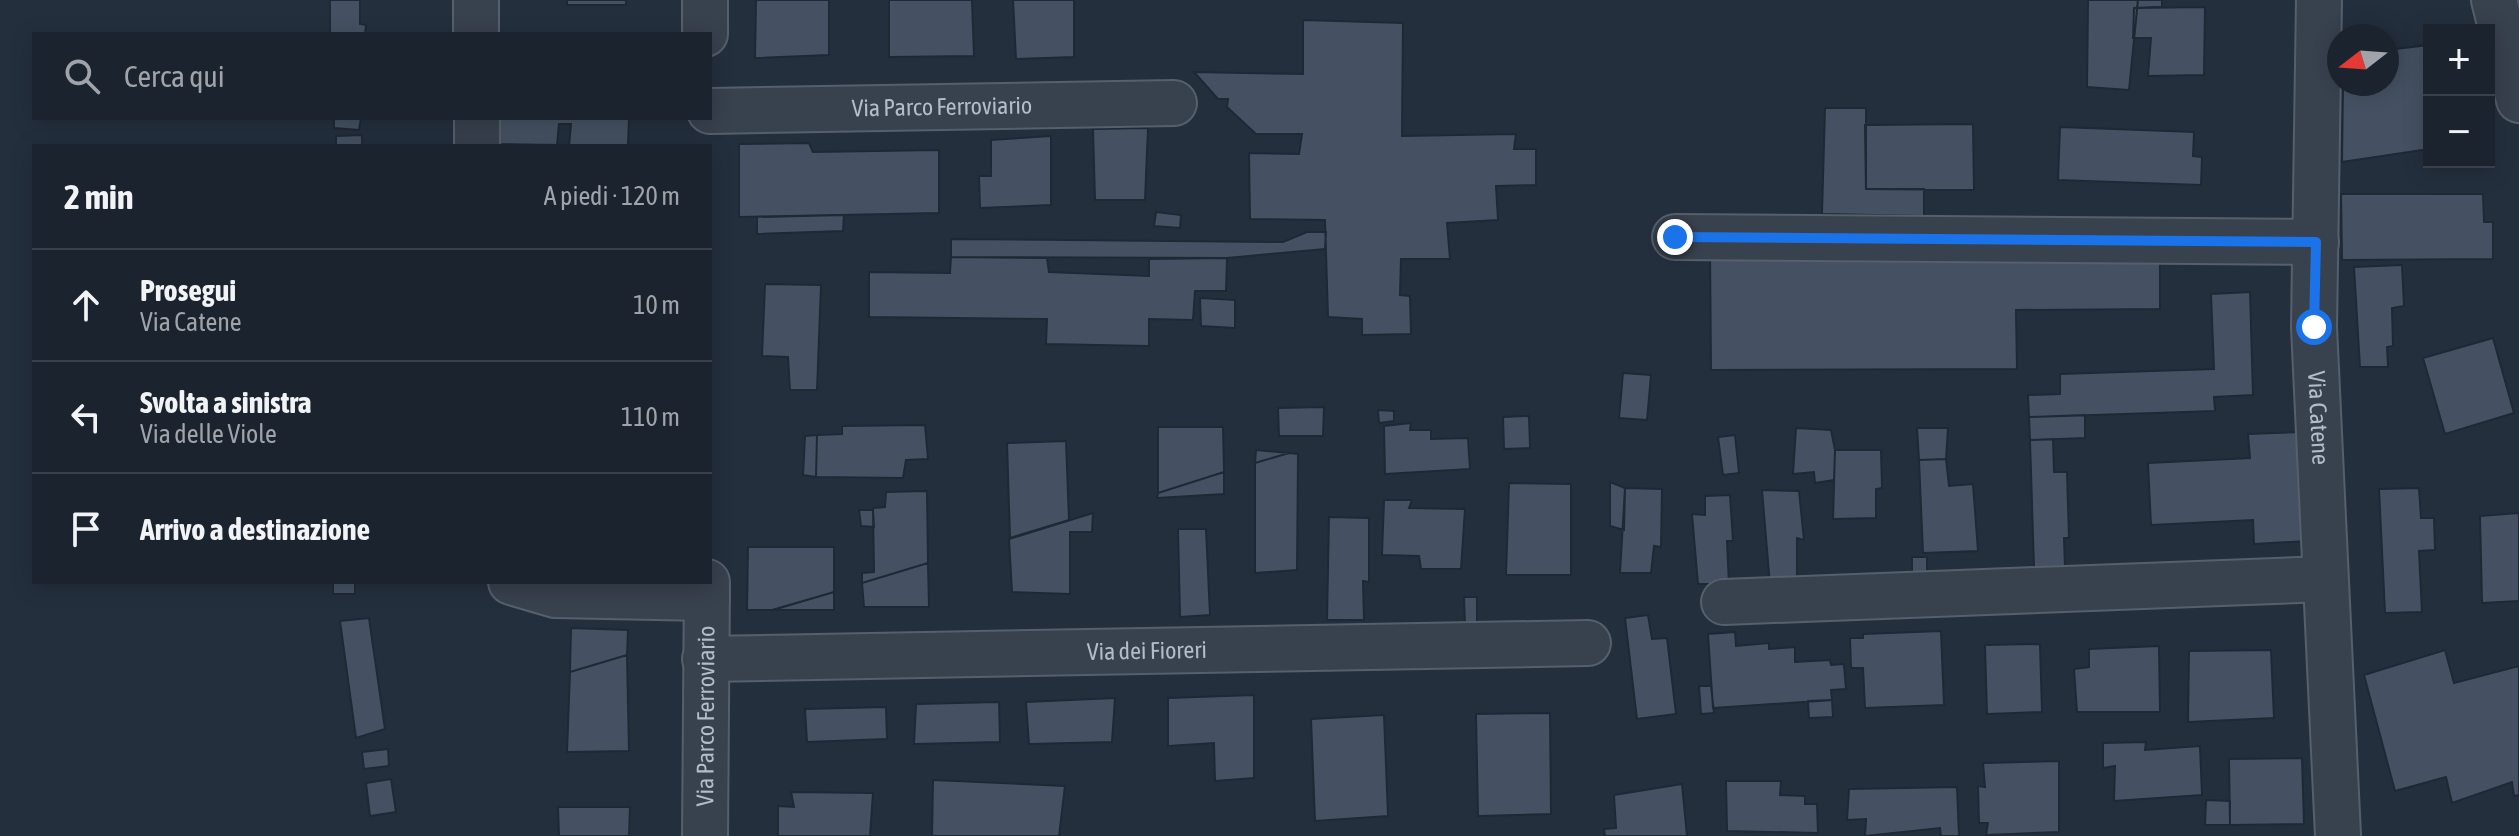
<!DOCTYPE html>
<html lang="it">
<head>
<meta charset="utf-8">
<style>
	body { margin:0; font-family:"Asap Condensed",sans-serif; background:#282f3a; color:#f1f3f6 }
	.controls { position:absolute; right:24px; top:24px; display:grid; overflow:hidden; border-radius:0px; box-shadow:0 4px 20px #0003 }
	.controls button { width:72px; height:72px; display:grid; place-items:center; padding:0; border:0; border-bottom:2px solid #39404a; background:#1b232e; color:#f1f3f6; font:40px sans-serif }
	.compass { position:absolute; left:2327px; top:24px; width:72px; height:72px; border-radius:50%; background:#1b232e; box-shadow:0 4px 20px #0003; rotate:253deg }
	.stop { position:absolute; width:24px; height:24px; margin:-18px; border:6px solid #1a73e8; border-radius:50%; background:#fff }
	.stop.end { background:#1a73e8; border-color:#fff; box-shadow:0 2px 8px #0008 }
	.list { margin:0; padding:0; list-style:none }
	h2 { display:flex; justify-content:space-between; align-items:center; height:104px; margin:0; padding:0 32px; font-size:34px }
	h2 small { font-size:26px; font-weight:400; color:#a0a4aa }
	.list li { display:grid; grid-template-columns:52px 1fr auto; gap:24px; align-items:center; box-sizing:border-box; height:112px; padding:0 32px; border-top:2px solid #39404a }
	.list b { display:block; font-size:30px; white-space:nowrap }
	.list p { margin:0; font-size:26px; white-space:nowrap; color:#a0a4aa }
	.list em { font-size:26px; font-style:normal; color:#a0a4aa }
	.icon { flex:none; width:44px; height:44px; fill:none; stroke:currentColor; stroke-width:2; stroke-linecap:round; stroke-linejoin:round }
	.map { position:relative; flex:none; width:2519px; height:836px; overflow:hidden }
	.search { position:absolute; background:#1b232e; box-shadow:0 4px 20px #0003; left:32px; top:32px; width:680px; height:88px; display:flex; align-items:center; gap:20px; box-sizing:border-box; padding:0 28px; border-radius:0px; color:#a0a4aa; font-size:30px }
	.panel { position:absolute; background:#1b232e; box-shadow:0 4px 20px #0003; left:32px; top:144px; width:680px; height:440px; border-radius:0px }
	.map>svg:first-child { display:block }
	.building { fill:#455162; stroke:#1f2835; stroke-width:2 }
	.lines { fill:none; stroke-linecap:round; stroke-linejoin:round }
	.minor-casing { stroke:#565f6c; stroke-width:48 }
	.minor { stroke:#38414e; stroke-width:44 }
	.route { stroke:#1a73e8; stroke-width:10 }
	.labels { text-anchor:middle; stroke-width:8; stroke-linejoin:round; paint-order:stroke }
	.street-label { font-size:24px; fill:#b4bcc9; stroke:#1d2633 }
</style>
</head>
<body>
<div class="map">
<svg width="2519" height="836" viewBox="0 0 2519 836">
	<rect width="100%" height="100%" fill="#242f3e"/>
	<path class="building" d="M330 0H360V24L366 25 365 34H330Z
		M567 0H626V5H567Z
		M756 0H829V55L755 58Z
		M889 0H972L974 56 889 57Z
		M1013 0H1074V57L1016 59Z
		M2088 0H2138L2129 90 2087 87Z
		M2138 0H2162V7L2137 8Z
		M2205 7 2204 75 2148 76 2151 38H2133L2134 8Z
		M1303 20 1403 23 1402 136 1516 134 1514 149H1536V185L1496 186 1498 220 1447 223 1450 259H1401L1400 295 1410 296 1411 334 1362 335V319L1328 317 1325 220 1250 219 1249 153 1299 154 1302 134H1256L1227 107 1228 99H1218L1194 72 1303 74Z
		M2429 45V149L2342 162 2343 84H2387V50Z
		M1825 108H1866V189H1924V216L1822 214Z
		M334 118H361L359 130 334 128Z
		M498 118H629L628 146H569L571 124H559L557 145 497 144Z
		M1973 124 1974 190 1866 189 1865 125Z
		M2060 127 2194 132 2193 156 2202 157 2201 185 2058 180Z
		M1148 128 1145 200H1095L1093 129Z
		M362 135V146H336V136Z
		M1051 136V205L980 208 979 176H991V140Z
		M809 143 813 152 939 150V213L739 217V144Z
		M2341 194H2483L2484 222H2493V259L2342 260Z
		M1156 212 1181 215 1180 228 1154 226Z
		M844 215 843 231 757 234V217Z
		M1307 232H1326L1325 249 1227 258 951 257V239L1283 242Z
		M2160 244V309L2016 310 2017 369 1711 370 1710 246Z
		M951 257 1047 258 1049 272 1149 276V259L1227 258 1226 291H1195L1193 320 1149 319V346L1046 344 1047 319 869 317V272L950 273Z
		M2402 265 2404 306 2392 308 2393 346 2387 347 2388 367H2360L2354 267Z
		M765 284 821 285 817 390H790L788 357 762 356Z
		M2250 292 2253 395 2214 397 2215 411 2029 417 2028 395 2060 394V374L2214 369 2211 294Z
		M1200 298 1235 300V328L1201 326Z
		M2493 338 2514 413 2445 434 2423 358Z
		M1623 373 1651 375 1647 420 1619 418Z
		M1324 407 1323 436H1279L1278 408Z
		M1378 410 1394 411V421L1379 423Z
		M2085 415V438L2030 440 2029 417Z
		M1529 416 1530 448 1504 449 1503 417Z
		M1411 423 1410 430H1431V439L1468 438 1470 469 1385 474 1384 426Z
		M925 425 928 459 906 460 903 478 816 477 817 435 842 434V426Z
		M1158 427H1223L1224 472 1158 493Z
		M1796 428 1831 430 1835 450 1834 480 1815 483 1814 472 1793 474Z
		M1917 428H1948L1946 459 1919 460Z
		M2301 432 2308 541 2254 544 2253 520 2151 525 2148 463 2250 458 2248 434Z
		M817 435 816 477 803 475 805 436Z
		M1735 435 1739 473 1723 475 1718 437Z
		M2053 439 2054 472H2067L2069 538H2064L2065 567 2034 568 2030 440Z
		M1066 441 1069 520 1010 538 1007 443Z
		M1256 450 1289 453 1255 463Z
		M1835 450H1881L1882 488 1876 489V518L1833 519Z
		M1289 453 1298 454 1297 570 1255 573V463Z
		M1946 459 1949 486 1973 484 1978 551 1923 553 1919 460Z
		M1224 472V494L1157 498 1158 493Z
		M1610 482 1625 488 1624 530 1610 526Z
		M1509 483 1571 484V575H1506Z
		M1625 488 1662 489 1661 547 1654 546 1651 573H1620Z
		M2419 488 2421 518H2434L2435 550 2419 551 2422 612 2385 613 2379 489Z
		M1762 490 1799 491 1804 540 1797 538V583L1770 585Z
		M927 491 928 563 862 583V573L874 572 873 508 885 507 886 492Z
		M1730 495 1733 541H1727L1729 584H1698L1692 514 1705 515V496Z
		M1384 500H1412L1409 508 1465 509 1461 569H1421L1419 556 1382 555Z
		M859 510H873L874 527 861 526Z
		M1093 513 1092 532H1070V594L1012 592 1009 539Z
		M2519 513V601L2482 603 2480 516Z
		M1329 517 1369 518V582L1363 581 1364 620H1327Z
		M1178 529H1206L1210 615 1180 617Z
		M748 547H834V592L772 610H747Z
		M1912 557H1927V584H1912Z
		M928 563 929 607H864L862 583Z
		M333 582H355V594H333Z
		M834 592V610H773Z
		M1464 597H1477V625H1465Z
		M1648 615 1652 639 1667 638 1676 714 1637 719 1625 618Z
		M369 618 385 729 356 738 340 621Z
		M571 628 628 630 627 655 570 672Z
		M1941 631 1944 705 1865 708 1863 668H1851L1850 638H1863V634Z
		M1735 632 1736 646 1769 643V649L1795 647V662L1830 660 1831 665 1844 664 1846 689 1831 690 1832 700 1713 708 1708 634Z
		M2040 644 2042 712 1987 714 1985 645Z
		M2159 646 2160 712H2077L2074 669 2089 667V649Z
		M2271 650 2274 718 2188 722 2189 651Z
		M2445 650 2454 683 2519 666V795L2514 796 2512 782 2452 803 2446 777 2395 791 2364 675Z
		M627 655 629 751 567 752 570 672Z
		M1699 686H1711L1714 713 1701 714Z
		M1254 695V778L1215 781 1214 743 1168 746V698Z
		M1115 698 1112 742 1029 744 1026 702Z
		M1832 700 1833 717 1809 718 1808 701Z
		M999 702 1000 742 914 744 916 704Z
		M886 707 887 739 807 742 805 709Z
		M1550 713 1551 814 1478 816 1476 714Z
		M1384 715 1388 816 1315 821 1311 719Z
		M2146 742 2145 750 2200 746 2202 795 2114 801 2115 766 2103 768V743Z
		M388 749 389 766 364 769 362 752Z
		M2302 758 2304 824 2230 825 2229 759Z
		M2059 761V832L1986 835 1988 823H1979L1978 786 1985 787 1983 763Z
		M391 779 396 812 370 816 366 783Z
		M933 780 1065 786 1059 836H932Z
		M1726 781H1781L1780 795 1805 796V804H1817L1818 833 1727 831Z
		M1682 784 1687 836H1605L1604 829 1616 828 1614 795Z
		M1957 787 1959 836H1941L1940 828 1865 836 1866 819 1847 820 1849 789Z
		M791 792 873 793 870 836H778V806L794 807Z
		M2206 800 2230 801V825H2205Z
		M558 807H630L629 836H559Z"/>
	<g class="lines">
		<defs>
			<g id="minor">
				<path d="M476 0V34"/>
				<path id="s1" d="M2319 0 2314 327 2338 836"/>
				<path d="M2494 0 2519 100"/>
				<path d="M705 34V0"/>
				<path id="s2" d="M710 111 1174 103"/>
				<path d="M477 118V146"/>
				<path d="M1675 237 2316 242"/>
				<path d="M511 582 555 595 707 598"/>
				<path d="M1724 602 2325 579"/>
				<path id="s3" d="M705 659 1588 643"/>
				<path id="s4" d="M705 836 707 582"/>
			</g>
		</defs>
		<use href="#minor" class="minor-casing"/>
		<use href="#minor" class="minor"/>
	</g>
	<g class="lines">
		<path class="route" d="M1675 237 2316 242 2314 327"/>
	</g>
	<g class="labels">
		<g class="street-label">
			<text dy="8" stroke="none"><textPath href="#s2" startOffset="232">Via Parco Ferroviario</textPath></text>
			<text dy="8" stroke="none"><textPath href="#s1" startOffset="418">Via Catene</textPath></text>
			<text dy="8" stroke="none"><textPath href="#s3" startOffset="442">Via dei Fioreri</textPath></text>
			<text dy="8" stroke="none"><textPath href="#s4" startOffset="120">Via Parco Ferroviario</textPath></text>
		</g>
	</g>
</svg>
<div class="controls">
<button>+</button>
<button>−</button>
</div>
<svg class="compass" viewBox="-18 -18 36 36"><path d="M0-13l5 13h-10z" fill="#e53935"/><path d="M0 13l5-13h-10z" fill="#a0a4aa"/></svg>
<div class="stop" style="left:2314px;top:327px"></div>
<div class="stop end" style="left:1675px;top:237px"></div>
<div class="search"><svg class="icon" aria-label="search" viewBox="0 0 24 24"><circle cx="10" cy="10" r="6"/><path d="M15 15l6 6"/></svg>Cerca qui</div>
<section class="panel">
<h2>2 min<small>A piedi · 120 m</small></h2>
<ul class="list">
<li><svg class="icon" aria-label="ahead" viewBox="0 0 24 24"><path d="M12 20V5M6 11l6-6 6 6"/></svg><div><b>Prosegui</b><p>Via Catene</p></div><em>10 m</em></li>
<li><svg class="icon" aria-label="left" viewBox="0 0 24 24"><path d="M17 20v-9H6M10 6l-5 5 5 5"/></svg><div><b>Svolta a sinistra</b><p>Via delle Viole</p></div><em>110 m</em></li>
<li><svg class="icon" aria-label="arrive" viewBox="0 0 24 24"><path d="M6 21V4h12l-3 4 3 4H6"/></svg><div><b>Arrivo a destinazione</b></div></li>
</ul>
</section>
</div>
</body>
</html>
